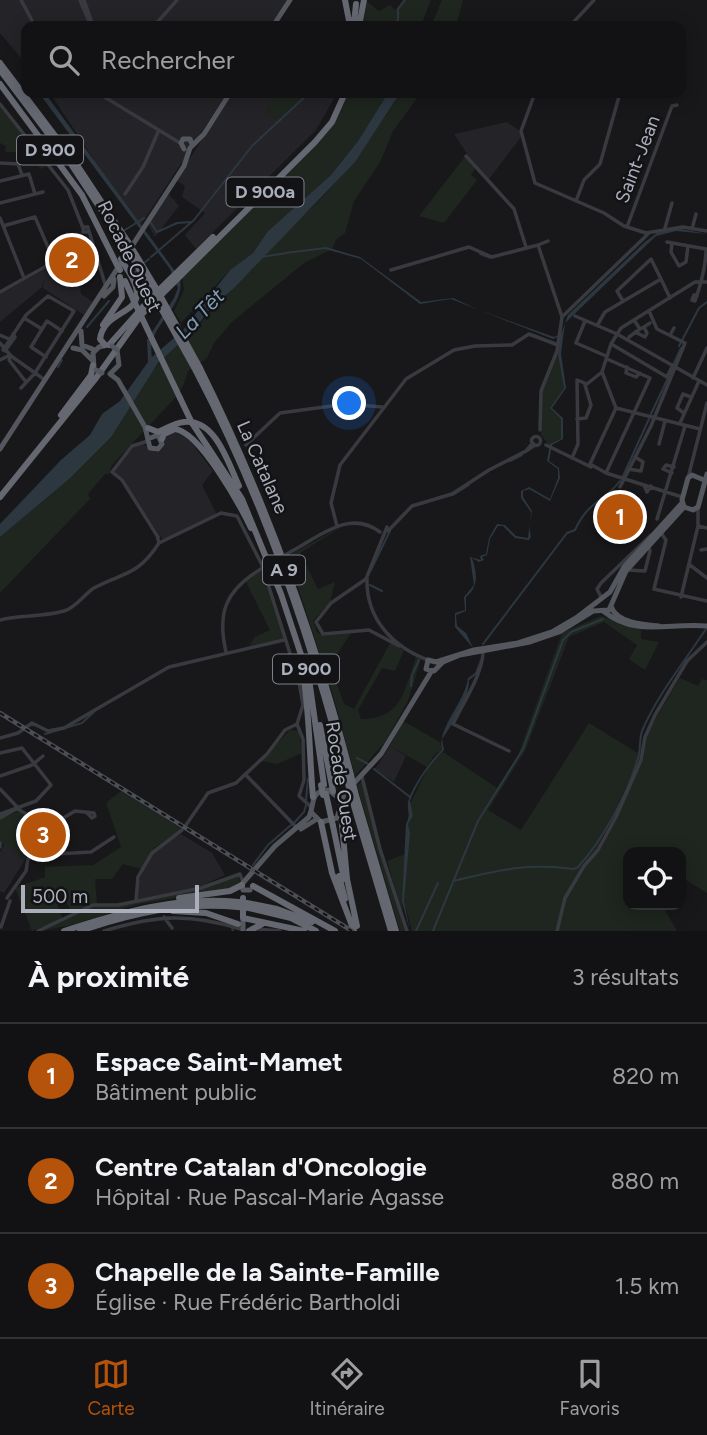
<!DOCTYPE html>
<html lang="fr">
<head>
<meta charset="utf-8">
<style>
	body { margin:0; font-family:Figtree,sans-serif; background:#1f2022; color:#f1f3f6 }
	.controls { position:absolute; right:21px; bottom:21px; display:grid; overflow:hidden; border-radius:14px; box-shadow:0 4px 18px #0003 }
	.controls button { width:63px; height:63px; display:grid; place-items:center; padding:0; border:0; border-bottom:2px solid #313234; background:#121214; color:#f1f3f6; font:35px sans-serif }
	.scale { position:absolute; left:21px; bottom:18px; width:178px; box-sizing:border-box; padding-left:7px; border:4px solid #aaafbb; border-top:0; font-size:19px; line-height:24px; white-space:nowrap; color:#aaafbb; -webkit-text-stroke:5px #131316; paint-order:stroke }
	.you { position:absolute; left:350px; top:404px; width:24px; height:24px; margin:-18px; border:5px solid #fff; border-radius:50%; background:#1a73e8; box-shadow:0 0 0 10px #1a73e833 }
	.badge { display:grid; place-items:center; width:46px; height:46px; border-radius:50%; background:#b45309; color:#fff; font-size:23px; font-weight:700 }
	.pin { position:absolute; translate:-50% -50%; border:4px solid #fff; box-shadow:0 2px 7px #0006 }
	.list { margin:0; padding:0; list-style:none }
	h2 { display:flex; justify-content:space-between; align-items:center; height:91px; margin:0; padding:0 28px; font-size:30px }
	h2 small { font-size:23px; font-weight:400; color:#9c9ea0 }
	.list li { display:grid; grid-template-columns:46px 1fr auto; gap:21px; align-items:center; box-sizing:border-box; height:105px; padding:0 28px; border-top:2px solid #313234 }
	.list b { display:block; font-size:26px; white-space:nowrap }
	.list p { margin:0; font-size:23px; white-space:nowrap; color:#9c9ea0 }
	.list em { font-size:23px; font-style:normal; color:#9c9ea0 }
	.icon { flex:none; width:38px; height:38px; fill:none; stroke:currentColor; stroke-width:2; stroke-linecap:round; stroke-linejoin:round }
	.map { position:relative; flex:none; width:707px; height:931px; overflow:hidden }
	.search { position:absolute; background:#121214; box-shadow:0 4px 18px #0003; left:21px; right:21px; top:21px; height:77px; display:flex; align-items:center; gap:18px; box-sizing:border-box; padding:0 24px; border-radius:14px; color:#9c9ea0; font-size:26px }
	.sheet { height:406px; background:#121214 }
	nav { display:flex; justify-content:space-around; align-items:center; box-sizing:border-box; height:98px; border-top:2px solid #313234; background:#121214; font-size:19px; color:#9c9ea0 }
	nav a { display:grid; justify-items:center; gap:4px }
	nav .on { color:#b45309 }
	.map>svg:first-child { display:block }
	.built { fill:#242428 }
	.green { fill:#1e261f }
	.water { fill:#2d3740 }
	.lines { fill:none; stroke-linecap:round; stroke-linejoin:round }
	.stream { stroke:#2d3740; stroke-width:2 }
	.minor { stroke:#393a40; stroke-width:3.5 }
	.major { stroke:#55575f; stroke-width:5 }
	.highway { stroke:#656871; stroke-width:6 }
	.rail-casing { stroke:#4c4e55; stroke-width:4.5 }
	.rail { stroke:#131316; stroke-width:2; stroke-dasharray:5; stroke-linecap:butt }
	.minor-bridge { stroke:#393a40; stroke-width:3.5 }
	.major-bridge { stroke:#55575f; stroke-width:5 }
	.highway-bridge { stroke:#656871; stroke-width:6 }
	.labels { text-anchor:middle; stroke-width:5; stroke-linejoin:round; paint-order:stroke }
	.shield { fill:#131316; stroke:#7d808a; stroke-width:2 }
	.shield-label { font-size:18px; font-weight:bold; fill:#aaafbb }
	.street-label { font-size:19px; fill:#aaafbb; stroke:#131316 }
	.water-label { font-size:21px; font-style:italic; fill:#809db7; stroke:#131316 }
</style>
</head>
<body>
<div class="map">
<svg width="707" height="931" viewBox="0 0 707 931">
	<rect width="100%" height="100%" fill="#18181b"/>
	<path class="built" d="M0 0H287L270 26H26V64L0 33Z
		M50 93H227L139 228Z
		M232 93H278L265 113 290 112 309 93H337L316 130 196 249 185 235 205 213 182 197 185 186 176 180Z
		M507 122 520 131 521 137 489 179 467 154 454 134Z
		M168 193 179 206 155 237 148 224Z
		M59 262 80 282 81 294 93 302 84 315 43 288 44 278 42 287 0 322V294Z
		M172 432 185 434 213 471 202 485 216 513 209 520 163 540 124 482 114 474V468L135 445 143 444 156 452 162 449 164 436Z
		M0 712 251 866 249 870 0 716Z
		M390 746 406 756 394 782 375 769Z
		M181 834 212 853 225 875 199 887 138 899V884L149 858 157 849Z
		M5 844 25 860 4 893 0 891V852Z
		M260 872 350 927 352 931 257 876Z"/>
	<path class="green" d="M403 0H431L421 26H360L366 1 379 11 390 5 395 10Z
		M442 0H463L456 26H431Z
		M278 93H309L280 121 265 113Z
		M348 93H388L358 141 331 175 268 231 253 253 230 270 181 323 174 311 184 290 182 277 334 123Z
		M400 93H421L393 131 380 162 354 201 345 233 336 240 332 249 304 263 232 322 214 343 207 358 188 371 184 384 175 398 112 465 109 474H105L88 494 90 499 0 593V537L68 480 170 349 194 330 287 230C332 194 370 141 400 93Z
		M0 107 48 166 41 169 25 152H5L6 146 0 143Z
		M467 154 477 166 471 175 477 180 444 223 419 216Z
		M558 352 564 388 550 408 561 419V439L549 445 541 435 542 391Z
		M346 524 300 553 318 589 335 582 330 602 313 621 317 632 324 636 351 633 330 665 344 704 354 709 390 643 404 650 395 671 382 668 358 710 361 719C403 719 404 690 416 657L421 659 408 701 385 742 355 776 333 695 288 556Z
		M262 570 283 632V639L249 646 255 637 270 630 246 582Z
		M601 616 641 630V639L659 642 645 670 629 659 637 645 604 622 569 637 525 751 488 810 521 830 589 723 641 755 597 849 583 865 564 897 555 931H412L404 901 408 824 413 816 410 804 431 762 443 752 497 788 518 755 562 633Z
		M680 678 698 686 702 679 707 680V893L681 877V852H628V905H662L677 931H558L566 898 585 867 600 850 617 818 642 761 648 731Z
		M403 721 440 742 442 750 434 755 427 767 390 746Z
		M290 730 299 731 302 753 277 764 260 761Z
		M362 781 379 849 406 931H400L357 786Z
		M121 791 182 829 154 848 141 869 123 864 112 879H95L97 904 72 913 61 891 53 894 63 919 32 931 15 888 45 877V867L93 865 121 847 106 803Z
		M19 811 41 822 25 860 0 842V819Z
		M405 854 402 912 387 861Z
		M239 875 240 884 230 889 139 904 71 925 41 931 94 906H118L202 889Z"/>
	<path class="water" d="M39 93H45L50 100 180 278C186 309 145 326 152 357L183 330 230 270 253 253 268 231 331 175 358 141 388 93H400L355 162 234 288 210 309 194 330 158 363 111 437 68 480 0 537V524L61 460 90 435 102 414 120 401 148 362 147 340 174 298 178 288 170 269Z
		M676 228 707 234 676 231 656 236 565 323 561 354 566 388 552 408 563 418V439L552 445 549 461 559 468 560 478 550 501 529 489 523 491V497L532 511 529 526 531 537 529 540 515 538 503 526H498L490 539 487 555 482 557 484 560 479 562 472 558C477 573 479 587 466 597V611L456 615 457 626 466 633 473 648 455 627V613L465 610 464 597 474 585 470 557 481 560 480 556 486 554 489 538 497 524 505 525 516 536 528 538 531 512 521 498V491L529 487 550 499 558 478V469L547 461 550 444 561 439V419L550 408 564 388 558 354 560 336 553 339 451 299 420 304 361 259 325 249 285 254V252L326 247 360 257 421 302 453 298 479 310 554 337 561 334 568 315 645 242 657 233Z
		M481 657 477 674 469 680C469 700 453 723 442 739L444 750C431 763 417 782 410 801L413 816 408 824 410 833 404 901 410 931 402 901 406 824C411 815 407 811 408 802 411 788 432 758 442 750 437 727 465 703 468 678L475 673Z"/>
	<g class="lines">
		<path class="stream" d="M390 26 398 20V9L405 0
			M151 223 157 232 177 223 191 222
			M125 230 144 218
			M480 254 491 258
			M151 257 194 220 252 146 309 93
			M261 257 287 253
			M145 262 149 259
			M135 272 136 271
			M87 327 109 301
			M679 346 699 308 707 302
			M673 365 681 348
			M58 367 62 360
			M651 414 668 378
			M510 461 522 455
			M623 476 649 419
			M453 495 469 485
			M371 570 390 531
			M370 585 382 591
			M483 644 567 533 575 530C589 500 603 503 620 481
			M413 673 419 660
			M411 686 412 675
			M45 734 82 723 94 712
			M357 758 368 764
			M374 769 410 797
			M306 800 308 779
			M294 823 304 812 306 805
			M253 865 268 845 291 825
			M453 881C501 870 525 863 574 869L578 867C603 840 628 793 638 758 641 749 639 740 642 731 658 694 684 662 706 629
			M232 928 233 931
			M416 931 438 883
			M433 931 478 821 523 749 563 640 571 632 603 619"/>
		<path class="minor" d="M21 0 35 26
			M80 0 91 26
			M84 0 93 26
			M154 26 177 0
			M570 26 594 0
			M98 93 180 143
			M535 93 521 131 535 183 604 213 624 226 646 233 683 227 707 231
			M0 104 68 190 83 228
			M466 156 514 209 526 247
			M0 163 18 164 22 175
			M0 181 29 174 35 194
			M125 194 143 167 158 132
			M576 201 584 180 600 164 620 93
			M0 203 43 192
			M0 218 24 278
			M3 226 35 217 54 261
			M84 227H88V232H83Z
			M627 227 672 106 677 105
			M665 228 672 203
			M692 229 696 214
			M89 231 105 284
			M667 242 706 249C706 267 701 284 695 301L692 300 694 295 697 296
			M672 243 671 252 679 266 686 262 688 246
			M538 245 548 241
			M391 270 469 247 492 257 538 245 562 317
			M0 292 52 263 80 235
			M623 301 617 291 651 259 661 279
			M575 316 617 334 707 385
			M24 318 42 329
			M585 321 576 343 606 356
			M598 324 605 312 661 279 670 298
			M644 327 650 323
			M635 332 645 337 647 333 644 327 640 329
			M0 335 9 339
			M670 335 674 328
			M629 337 640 329 634 320
			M0 343 11 356 45 380
			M613 345 667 377 672 367
			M3 350 26 315 48 296 74 311 35 373 21 388
			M5 351 15 337 13 334
			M11 356 9 360 26 382
			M46 357 31 347 47 321 62 331
			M0 360 10 355
			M627 367 626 373 636 377 640 373
			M693 378 707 348
			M616 408 700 429
			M684 413 677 408 683 394 691 397
			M577 419 586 418 591 405 585 385
			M680 423 699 381
			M540 430 541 391 557 351 562 317 648 234
			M531.5 441a4.5 4.5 0 1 1 9 0a4.5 4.5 0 1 1-9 0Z
			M148 441 132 446 112 472 122 480 158 537
			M533 443 526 451 535 445
			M659 444 665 421
			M246 445 280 413 346 404 382 407
			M546 445 591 467
			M572 458 578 444 577 380 587 384 602 372
			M628 469 641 471 643 462 635 457
			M606 473 650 378 607 359
			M672 473 663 469 666 465 674 467
			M688 478 707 403
			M644 485 647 492 651 486
			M620 487 651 426 685 343 657 329 649 311
			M682 497 606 473 590 464 616 408 602 372 611 344 621 328 695 282H707
			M698 507V526L707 528
			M657 519 685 426
			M337 526 331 503 340 465 406 379 454 350 475 346 512 345 529 334 558 345
			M387 527 366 579 331 603 316 622 323 634 369 630 399 646
			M388 531 412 506 452 494 489 470 526 451
			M661 533 666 540 654 589 707 601
			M159 543 221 513 237 516 262 565 299 682 303 705 297 724 303 739 304 780 299 796 310 806
			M701 550 707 549
			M292 551C320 536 350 509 380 532
			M690 565 707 578
			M629 570 645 571 650 551 648 546
			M367 579C366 619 393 647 428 660
			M601 597 597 589 601 583 651 535
			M681 597 698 526
			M0 620C20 615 43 617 64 611 77 607 83 595 94 588 123 572 137 577 159 543L157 535
			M226 652C217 613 225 591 261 569
			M483 653C482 675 463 703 453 724L509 751
			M0 738 18 733 32 723 48 731 64 728 169 667 284 640
			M0 753 22 748 51 785 36 801 0 814
			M245 774 297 828
			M0 776 32 765 43 756
			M362 777 380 849 407 931
			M0 789 21 811 43 823 65 853
			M0 818 18 808
			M186 825 208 793 236 783 267 754 285 730 297 724
			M47 828 75 811 94 813 95 816 92 818 87 813
			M0 843V847
			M7 898 26 871 28 859 37 855 91 852 114 837
			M136 900 138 877 152 853 182 830
			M164 917 172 928
			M1 927 10 901
			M257 929 280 931
			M38 931 93 905H118L201 888 240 874 243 882
			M104 931C156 915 189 913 241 929
			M557 931 565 898 584 866 598 850 616 817 641 760 645 737 655 715 687 661 707 642"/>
		<path class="major" d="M273 26 290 0
			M184 149 181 143 183 139H190L192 144
			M104 296 113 287 114 279
			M81 331 82 345 95 350
			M73 348 82 350 92 360
			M94 367 93 353 99 347 107 345
			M111 373 119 365 117 350
			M110 374 118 380 145 427 150 448 158 449 162 444 158 435 148 439
			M0 449 184 166 190 148 204 134 230 93
			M704 480 692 475 688 478 682 500 684 507 693 510 698 507 707 474
			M682 503 624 567 610 592 576 618 552 632 518 643 474 650 436 662 428 660 426 669 434 671 443 662 460 655 530 642 559 632 593 611 609 610 626 571 684 507
			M611 606C616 623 644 625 659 626
			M603 611C637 638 669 622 707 626
			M311 812 321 822 337 818 344 794 381 754 431 672
			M301 829 317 819
			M250 890H243L242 884 275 846 309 817C315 804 309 791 329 790L342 801
			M243 914V931"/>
		<path class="highway" d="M345 0 350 26
			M354 23 356 4
			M359 26 364 0
			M0 63 75 162 128 242
			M0 70 71 164 125 246
			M0 84 82 195 117 265
			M136 255 156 288
			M132 257 152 292
			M125 281 133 299
			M156 293 213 237
			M103 325 122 297 120 277
			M105 345 100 339C105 303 163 319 123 263
			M109 345 157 291
			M200 368C265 499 314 633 351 775
			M196 371C264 501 311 638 347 779
			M180 398 190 419
			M61 415 91 375 93 365
			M192 423 242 499 281 594 309 679 324 785
			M148 428 158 432C166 429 174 423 184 422 216 419 228 463 239 486
			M162 439 164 434 175 429C200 432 240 505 251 528
			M0 497 96 378 141 315 315 142 332 122 345 93
			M302 668C310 711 309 754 313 797
			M320 725 333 791
			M355 792 396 931
			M326 794 331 817
			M351 796 391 931
			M341 814 347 879 357 926
			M321 822 332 873 354 931
			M333 826 344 879
			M339 876 345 899
			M253 886 335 931
			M179 898 230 891 242 885
			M243 898V918L304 931
			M247 903 277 909 312 922
			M249 908 291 918 316 931
			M173 911 206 913 238 924
			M64 931C122 912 177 896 239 902
			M80 931C133 913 182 902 238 907
			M249 931 262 924"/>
		<defs>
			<path id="rail" d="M0 713 352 931"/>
		</defs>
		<use href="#rail" class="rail-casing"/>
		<use href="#rail" class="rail"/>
		<path class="minor-bridge" d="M261 569 292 551"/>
		<path class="major-bridge" d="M112 346 117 350
			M96 370 102 373"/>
		<path class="highway-bridge" d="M128 242 136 255
			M125 246 132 257
			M121 259 123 263
			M117 265 120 270
			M156 288 200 368
			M152 292 196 371
			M133 299 180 398
			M190 419 192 423
			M351 775 355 792
			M347 779 351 796
			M321 785 323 795
			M331 817 333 826
			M238 907 246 908"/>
	</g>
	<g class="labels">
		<g class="shield">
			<rect x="17" y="135.5" width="66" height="29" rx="5"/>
			<rect x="226.5" y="177.5" width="77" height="29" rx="5"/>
			<rect x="263" y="555.5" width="42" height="29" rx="5"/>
			<rect x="273" y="654.5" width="66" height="29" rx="5"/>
		</g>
		<g class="shield-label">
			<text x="50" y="156">D 900</text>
			<text x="265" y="198">D 900a</text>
			<text x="284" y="576">A 9</text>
			<text x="306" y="675">D 900</text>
		</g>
		<g class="street-label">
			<text transform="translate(637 159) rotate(-69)" y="7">Saint-Jean</text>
			<text transform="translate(130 256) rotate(64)" y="7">Rocade Ouest</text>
			<text transform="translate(263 467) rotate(66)" y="7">La Catalane</text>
			<text transform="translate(342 781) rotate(81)" y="7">Rocade Ouest</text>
		</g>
		<g class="water-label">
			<text transform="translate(200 314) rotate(-46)" y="7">La Têt</text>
		</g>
	</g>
</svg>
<div class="controls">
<button><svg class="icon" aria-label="locate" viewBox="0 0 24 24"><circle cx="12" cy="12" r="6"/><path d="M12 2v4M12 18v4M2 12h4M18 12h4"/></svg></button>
</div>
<div class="scale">500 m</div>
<div class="you"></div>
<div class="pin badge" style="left:620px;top:517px">1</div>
<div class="pin badge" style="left:72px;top:260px">2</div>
<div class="pin badge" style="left:43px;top:835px">3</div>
<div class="search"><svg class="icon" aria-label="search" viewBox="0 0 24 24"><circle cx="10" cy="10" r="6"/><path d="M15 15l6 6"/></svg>Rechercher</div>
</div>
<section class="sheet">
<h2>À proximité<small>3 résultats</small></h2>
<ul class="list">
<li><span class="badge">1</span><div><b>Espace Saint-Mamet</b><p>Bâtiment public</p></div><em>820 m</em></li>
<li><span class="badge">2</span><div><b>Centre Catalan d'Oncologie</b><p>Hôpital · Rue Pascal-Marie Agasse</p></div><em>880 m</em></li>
<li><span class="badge">3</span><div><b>Chapelle de la Sainte-Famille</b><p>Église · Rue Frédéric Bartholdi</p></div><em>1.5 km</em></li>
</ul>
</section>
<nav>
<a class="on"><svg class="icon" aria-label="map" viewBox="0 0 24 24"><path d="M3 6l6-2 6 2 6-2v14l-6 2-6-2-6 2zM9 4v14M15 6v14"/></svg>Carte</a>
<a><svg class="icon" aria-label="directions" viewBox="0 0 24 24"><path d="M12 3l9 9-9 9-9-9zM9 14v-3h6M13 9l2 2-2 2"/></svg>Itinéraire</a>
<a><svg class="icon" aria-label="saved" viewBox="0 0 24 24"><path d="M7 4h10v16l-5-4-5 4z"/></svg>Favoris</a>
</nav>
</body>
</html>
